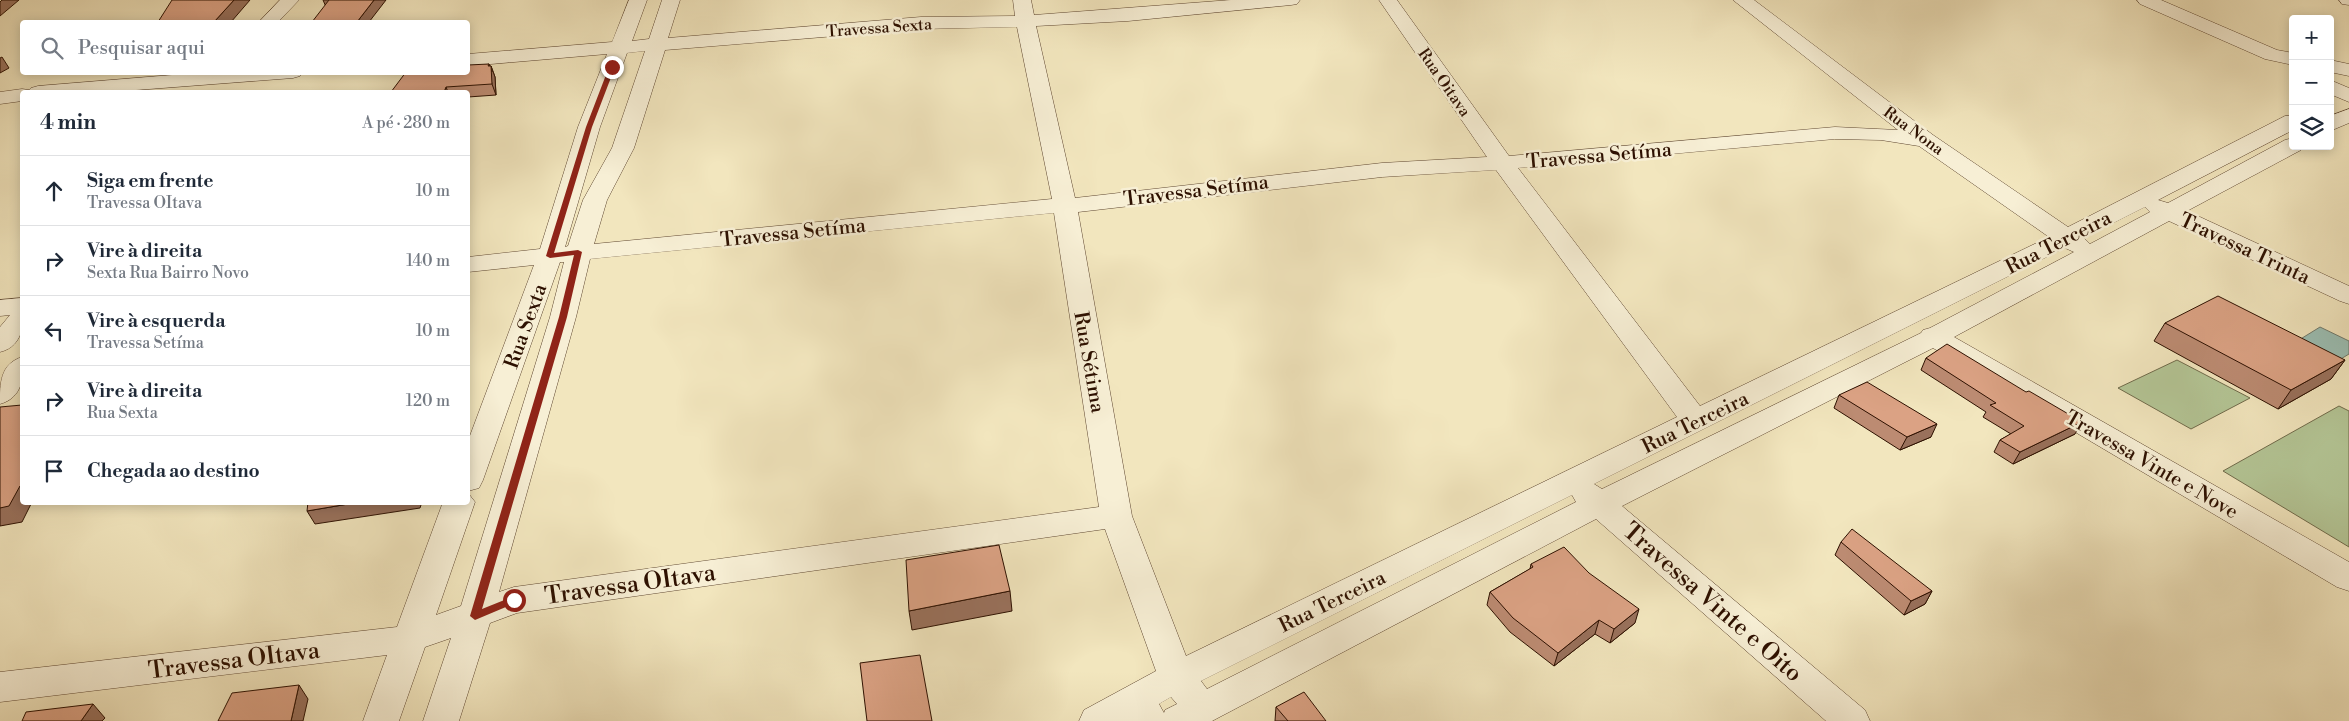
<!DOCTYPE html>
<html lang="pt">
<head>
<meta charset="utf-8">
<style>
	body { margin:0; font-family:"Libre Bodoni",serif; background:#f2f2f3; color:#1f2937 }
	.controls { position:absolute; right:15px; top:15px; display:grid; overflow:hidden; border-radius:5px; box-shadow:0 2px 12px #0003 }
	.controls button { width:45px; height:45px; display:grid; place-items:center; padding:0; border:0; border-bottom:1px solid #e0e1e3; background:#fff; color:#1f2937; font:25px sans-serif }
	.stop { position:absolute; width:15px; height:15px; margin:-11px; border:4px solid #8f2418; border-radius:50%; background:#fff }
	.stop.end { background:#8f2418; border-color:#fff; box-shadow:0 1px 5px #0008 }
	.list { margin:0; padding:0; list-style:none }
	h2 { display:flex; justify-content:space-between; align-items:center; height:65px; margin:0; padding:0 20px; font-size:21px }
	h2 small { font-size:16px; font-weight:400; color:#747a83 }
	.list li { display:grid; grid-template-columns:32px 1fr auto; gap:15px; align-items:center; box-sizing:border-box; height:70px; padding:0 20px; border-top:1px solid #e0e1e3 }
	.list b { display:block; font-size:19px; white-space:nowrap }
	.list p { margin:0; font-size:16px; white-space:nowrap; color:#747a83 }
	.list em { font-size:16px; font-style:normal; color:#747a83 }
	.icon { flex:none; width:28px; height:28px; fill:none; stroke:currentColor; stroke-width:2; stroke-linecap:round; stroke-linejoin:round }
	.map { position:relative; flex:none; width:2349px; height:721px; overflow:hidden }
	.search { position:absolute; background:#fff; box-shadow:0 2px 12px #0003; left:20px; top:20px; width:450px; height:55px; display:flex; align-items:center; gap:12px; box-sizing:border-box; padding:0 18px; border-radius:5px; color:#747a83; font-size:19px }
	.panel { position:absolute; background:#fff; box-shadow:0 2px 12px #0003; left:20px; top:90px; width:450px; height:415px; border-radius:5px }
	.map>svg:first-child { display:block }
	.green { fill:#b4c696; stroke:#706b4b }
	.water { fill:#9bbfb4; stroke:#6f796c }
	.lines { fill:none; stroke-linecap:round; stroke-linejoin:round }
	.minor-casing { stroke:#5e4630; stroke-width:1 }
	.minor { fill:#f7efd5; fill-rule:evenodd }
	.wall { fill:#bc8b72; stroke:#2d1000 }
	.shaded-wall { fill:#99715c; stroke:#2d1000 }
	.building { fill:#dba284; stroke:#2d1000 }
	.route { fill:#8f2418 }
	.labels { text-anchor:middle; stroke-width:5; stroke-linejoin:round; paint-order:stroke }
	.far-street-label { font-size:16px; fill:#2d1000; stroke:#f7efd5 }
	.street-label { font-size:20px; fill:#2d1000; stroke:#f7efd5 }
	.near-street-label { font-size:24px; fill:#2d1000; stroke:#f7efd5 }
</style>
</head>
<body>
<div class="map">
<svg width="2349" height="721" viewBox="0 0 2349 721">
	<rect width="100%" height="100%" fill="#f2e6be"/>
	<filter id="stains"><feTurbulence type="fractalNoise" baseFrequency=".004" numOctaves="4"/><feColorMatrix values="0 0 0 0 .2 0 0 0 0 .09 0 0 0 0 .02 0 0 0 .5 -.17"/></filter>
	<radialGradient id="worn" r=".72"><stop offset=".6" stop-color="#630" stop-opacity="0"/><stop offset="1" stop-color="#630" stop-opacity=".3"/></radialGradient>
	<path class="green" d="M2177 360 2250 398 2191 429 2118 388Z
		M2339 406 2349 411V547L2223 471Z"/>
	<path class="water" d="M2320 327 2349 341V354L2326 368 2286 348Z"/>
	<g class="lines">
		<defs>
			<path id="minor" d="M280 0H299L278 22H259Z
				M629 0H647L632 41 649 39 662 0H680L668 38 921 17 1015 16 1013 0H1031L1034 15 1231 0H1300L1297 4 1291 5 1128 21 1036 26 1075 198 1382 163 1487 157 1379 0H1397L1509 156 1835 127 1898 130 1733 0H1754L1933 135 2068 227 2285 116 2293 115V130L2158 200 2168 203 2285 140 2293 138V146H2303L2301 150 2187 211 2349 286V304L2340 301 2169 221 1954 337 2349 562V591L2337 587 1933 348 1622 506 1865 710 1870 721H1826L1596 519 1212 721H1079L1084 710 1156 671 1105 529 517 613 490 623 459 721H423L451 638 425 647 399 721H363L387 655 0 702V672L397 627 443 502H468V493L475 502 436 615 461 606 550 317 564 262H560L483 480 479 488 468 491V441L534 265 468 272V257L540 249 578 127 607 54 468 66V54L612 42ZM1017 27 1052 199 594 244 607 200 634 148 665 50 921 29ZM645 51 612 148 583 200 568 246 565 247 600 127 627 53ZM1835 139 1881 140 1919 146 2049 237 1700 406 1518 168ZM1496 170 1677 417 1186 656 1132 516 1078 212 1382 177ZM2145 207 2150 212 2090 244 2084 238ZM1054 213 1099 507 514 587 499 592 576 317 590 259ZM2065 248 2074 252 1930 328 1923 330 1921 333 1602 489 1594 484ZM1572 495 1576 502 1207 689 1201 681ZM1171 697 1177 704 1165 710 1164 713 1159 704Z
				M2137 0H2161L2277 50 2293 53V65L2265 59 2140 4Z
				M2339 0H2349V5L2342 4Z
				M2330 60 2349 64V76L2330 72Z
				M209 72H303L300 76 293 78 110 92H22V101L0 104V92L22 89 29 90 31 88 38 86Z
				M2330 80 2349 88V102L2330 94Z
				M2349 109V123L2330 131V116Z
				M22 298C25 319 25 346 0 352V327L10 315 0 316V300Z
				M22 357C25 377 22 398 0 404 0 383 0 364 22 357Z"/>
		</defs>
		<use href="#minor" class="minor-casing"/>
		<use href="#minor" class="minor"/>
	</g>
	<path class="wall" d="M489 64V66H491L495 77 496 95 468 97V92H391Z
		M2165 323 2345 360 2331 379 2278 409 2154 341Z
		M1926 358 2075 434 2013 464 1994 452 2000 440 2011 434 1983 417 1986 412 1921 370Z
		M1839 395 1931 437 1900 450 1834 408Z
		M1841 542 1932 591 1925 604 1904 615 1835 555Z
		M1531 564 1635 623 1610 643 1595 634 1554 666 1510 632 1487 605 1490 592 1530 569Z
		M1276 707 1326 721H1275Z"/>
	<path class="shaded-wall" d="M2 0H19L0 16V2Z
		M234 0H250L231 22H214Z
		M323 0H332L326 7Z
		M374 0H386L369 22H357Z
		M2 57 9 68 0 73V58Z
		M489 64 492 72 491 66 495 77 496 95 492 84 488 66Z
		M446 87 448 92H444Z
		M2345 360 2331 379 2278 409 2291 390Z
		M2082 422 2075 434 2013 464 2020 452Z
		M1937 424 1931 437 1900 450 1907 437Z
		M20 486H22V502H32L22 522 0 526V508Z
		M360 502H422L420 508 315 524 307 511Z
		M1010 591 1012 611 912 630 909 611Z
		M1932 591 1925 604 1904 615 1911 601Z
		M1639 609 1635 623 1610 643 1614 629Z
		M1599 620 1595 634 1554 666 1558 653Z
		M299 685 308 699 303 721H291Z
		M93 704 105 718 102 721H81Z"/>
	<path class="building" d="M172 0H234L214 22H158Z
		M329 0H374L357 22H312Z
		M489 64 488 66H491L492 84 446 87 444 92H391L406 72H468V65Z
		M2218 296 2345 360 2291 390 2165 323Z
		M1947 344 2026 392 2029 391 2082 422 2020 452 2000 440 2024 426 1990 405 1996 403 1926 358Z
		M1867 382 1937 424 1907 437 1839 395Z
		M22 405V486H20L9 506 0 508V407Z
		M308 502H360L307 511Z
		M1852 529 1932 591 1911 601 1841 542Z
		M999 545 1010 591 909 611 906 560Z
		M1564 547 1589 573 1639 609 1614 629 1599 620 1558 653 1513 618 1490 592 1533 567 1531 564Z
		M920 655 932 721H867L860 663Z
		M299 685 291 721H218L232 693Z
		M1304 692 1326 721H1288L1276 707Z
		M93 704 81 721H22L26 712Z"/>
	<path class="route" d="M612 65 615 67 592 127 554 253 578 250 582 252 567 317 482 609 514 596 519 600 518 602 475 620 470 616 559 317 574 255 550 258 546 256 586 127 609 67Z"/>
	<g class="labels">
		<g class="far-street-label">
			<text transform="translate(879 27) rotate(-4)" y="6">Travessa Sexta</text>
			<text transform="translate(1445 82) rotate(55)" y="6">Rua Oitava</text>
			<text transform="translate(1914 130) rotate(36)" y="6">Rua Nona</text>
		</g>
		<g class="street-label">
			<text transform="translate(1599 155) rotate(-5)" y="7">Travessa Setíma</text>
			<text transform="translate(1196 190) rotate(-7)" y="7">Travessa Setíma</text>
			<text transform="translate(793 232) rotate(-6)" y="7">Travessa Setíma</text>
			<text transform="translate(2058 242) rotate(-27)" y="7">Rua Terceira</text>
			<text transform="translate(2245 248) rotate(25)" y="7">Travessa Trinta</text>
			<text transform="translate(525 326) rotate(-70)" y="7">Rua Sexta</text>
			<text transform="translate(1090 362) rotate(80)" y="7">Rua Sétima</text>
			<text transform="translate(1695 422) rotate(-26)" y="7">Rua Terceira</text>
			<text transform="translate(2152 464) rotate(30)" y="7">Travessa Vinte e Nove</text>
			<text transform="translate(1332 601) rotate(-26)" y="7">Rua Terceira</text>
		</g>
		<g class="near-street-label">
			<text transform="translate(630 584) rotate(-8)" y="8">Travessa OItava</text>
			<text transform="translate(1713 602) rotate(41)" y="8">Travessa Vinte e Oito</text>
			<text transform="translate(234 660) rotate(-7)" y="8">Travessa OItava</text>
		</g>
	</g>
	<rect width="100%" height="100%" filter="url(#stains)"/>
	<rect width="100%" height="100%" fill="url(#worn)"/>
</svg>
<div class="controls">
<button>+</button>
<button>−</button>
<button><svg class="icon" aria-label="layers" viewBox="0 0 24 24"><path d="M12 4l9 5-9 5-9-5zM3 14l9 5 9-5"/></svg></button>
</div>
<div class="stop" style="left:514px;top:600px"></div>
<div class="stop end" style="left:612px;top:67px"></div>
<div class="search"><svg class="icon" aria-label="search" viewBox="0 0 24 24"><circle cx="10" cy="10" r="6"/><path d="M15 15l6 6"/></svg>Pesquisar aqui</div>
<section class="panel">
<h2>4 min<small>A pé · 280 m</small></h2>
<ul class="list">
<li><svg class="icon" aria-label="ahead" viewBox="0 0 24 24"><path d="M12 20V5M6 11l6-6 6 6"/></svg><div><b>Siga em frente</b><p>Travessa OItava</p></div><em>10 m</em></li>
<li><svg class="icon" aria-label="right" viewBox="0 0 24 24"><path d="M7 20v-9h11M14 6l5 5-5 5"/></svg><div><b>Vire à direita</b><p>Sexta Rua Bairro Novo</p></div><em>140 m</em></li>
<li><svg class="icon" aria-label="left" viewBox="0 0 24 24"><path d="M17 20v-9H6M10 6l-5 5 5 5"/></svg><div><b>Vire à esquerda</b><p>Travessa Setíma</p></div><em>10 m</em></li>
<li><svg class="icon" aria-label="right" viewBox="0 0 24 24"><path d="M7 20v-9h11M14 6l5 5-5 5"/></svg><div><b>Vire à direita</b><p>Rua Sexta</p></div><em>120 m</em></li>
<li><svg class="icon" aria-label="arrive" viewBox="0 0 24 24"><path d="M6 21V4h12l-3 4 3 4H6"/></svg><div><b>Chegada ao destino</b></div></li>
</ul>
</section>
</div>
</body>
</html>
